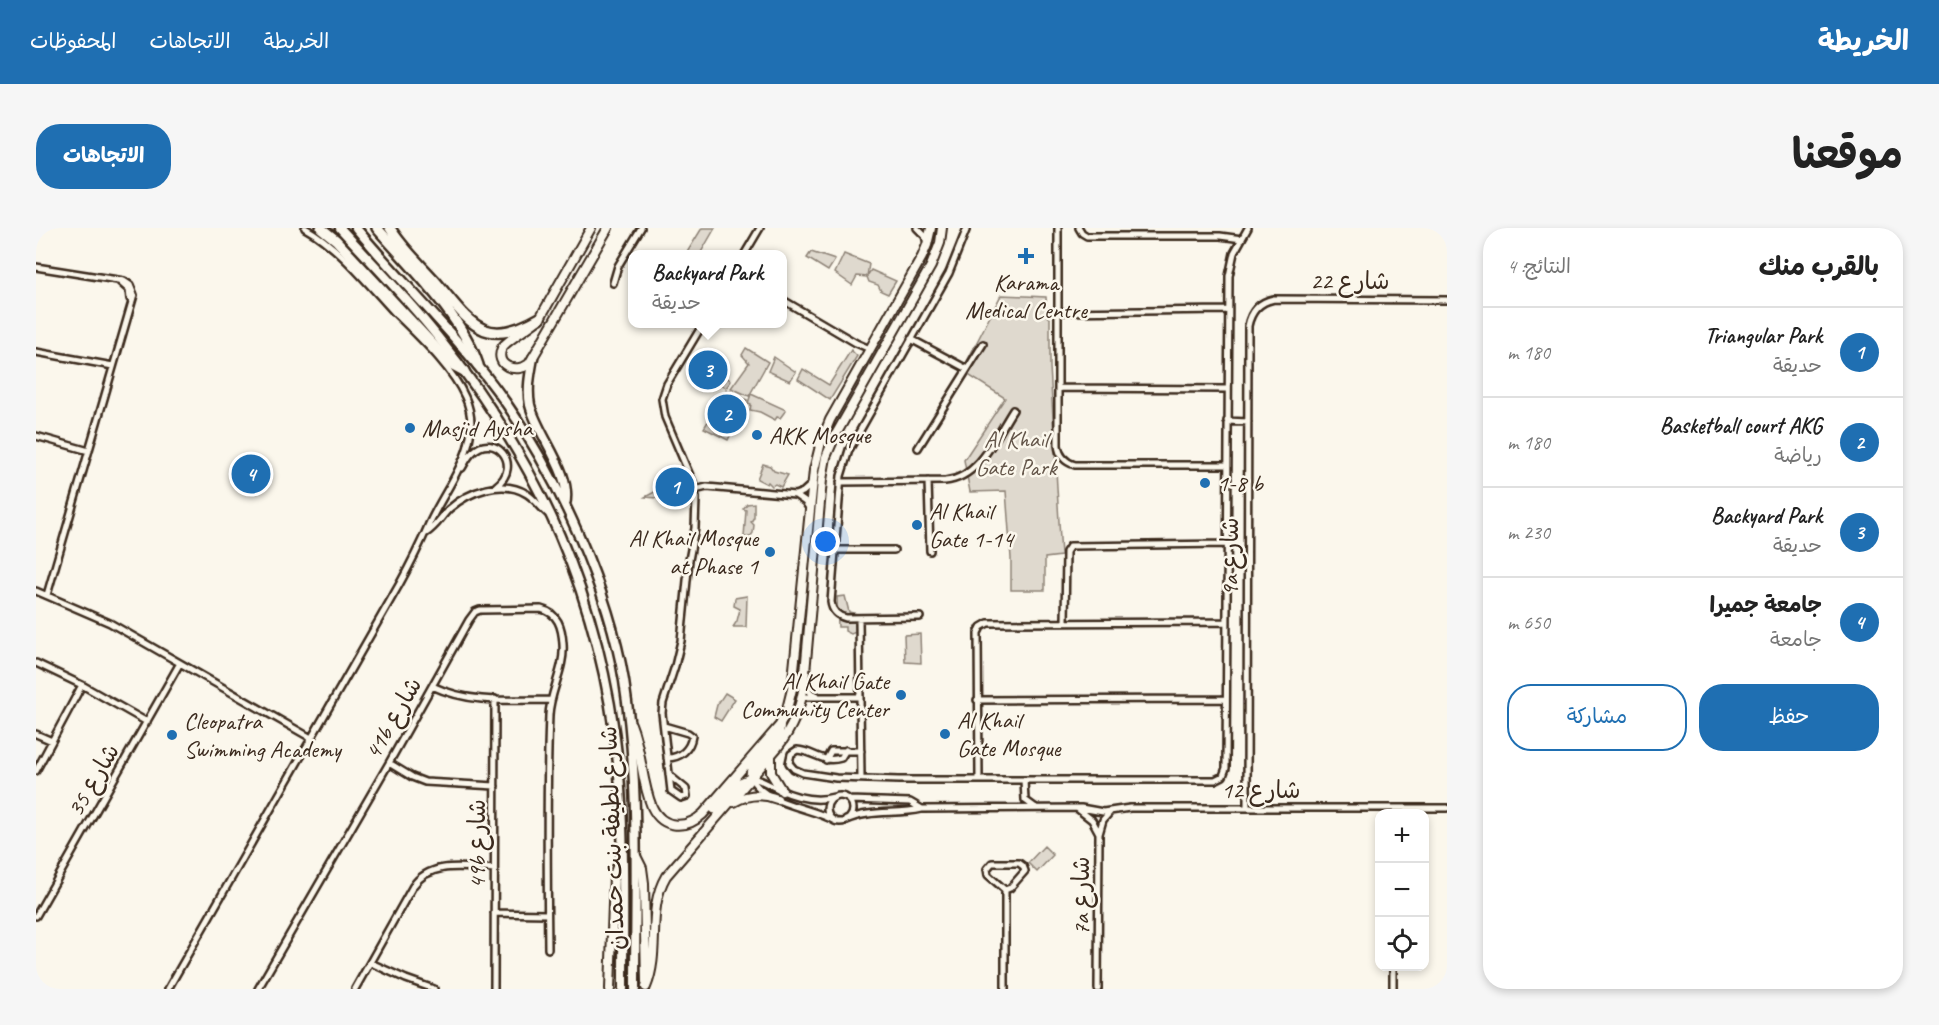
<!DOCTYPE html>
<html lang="ar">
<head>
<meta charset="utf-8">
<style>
	body { margin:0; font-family:Caveat,"Playpen Sans Arabic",sans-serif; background:#f6f6f6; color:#222; direction:rtl }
	.controls { position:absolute; right:18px; bottom:18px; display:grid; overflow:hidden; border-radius:12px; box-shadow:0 3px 9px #0003 }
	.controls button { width:54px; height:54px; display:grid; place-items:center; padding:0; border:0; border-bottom:2px solid #e0e0e0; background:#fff; color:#222; font:30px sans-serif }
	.you { position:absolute; left:790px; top:314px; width:21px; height:21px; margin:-15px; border:4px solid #fff; border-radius:50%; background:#1a73e8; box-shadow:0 0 0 9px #1a73e833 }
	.badge { display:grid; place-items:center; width:39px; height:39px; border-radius:50%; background:#1f6fb2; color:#fff; font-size:20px; font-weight:700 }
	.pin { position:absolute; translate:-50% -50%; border:3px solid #fff; box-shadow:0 2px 6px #0006 }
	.popup { position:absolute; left:592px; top:22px; width:159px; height:78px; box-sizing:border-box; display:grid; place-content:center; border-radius:12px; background:#fff; filter:drop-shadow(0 2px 4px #0005); font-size:20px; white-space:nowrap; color:#767676 }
	.popup b { font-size:22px; color:#222 }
	.popup::after { content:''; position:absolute; left:50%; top:100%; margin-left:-12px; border:12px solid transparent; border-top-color:#fff }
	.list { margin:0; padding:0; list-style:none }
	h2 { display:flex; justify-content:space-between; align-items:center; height:78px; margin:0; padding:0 24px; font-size:26px }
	h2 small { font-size:20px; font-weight:400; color:#767676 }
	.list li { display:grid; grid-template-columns:39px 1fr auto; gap:18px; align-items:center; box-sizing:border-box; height:90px; padding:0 24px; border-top:2px solid #e0e0e0 }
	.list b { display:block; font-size:22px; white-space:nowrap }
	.list p { margin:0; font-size:20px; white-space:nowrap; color:#767676 }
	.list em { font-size:20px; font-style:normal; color:#767676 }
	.actions { display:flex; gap:12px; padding:18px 24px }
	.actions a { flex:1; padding:14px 0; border:2px solid #1f6fb2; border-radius:24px; text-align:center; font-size:21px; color:#1f6fb2 }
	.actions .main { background:#1f6fb2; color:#fff }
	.icon { flex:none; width:33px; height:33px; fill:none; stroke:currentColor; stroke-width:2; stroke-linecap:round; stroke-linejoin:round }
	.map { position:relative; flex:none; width:1411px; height:761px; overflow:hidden; direction:ltr; border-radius:24px }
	header { display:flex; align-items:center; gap:36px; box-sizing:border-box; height:84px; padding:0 30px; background:#1f6fb2; color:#fff }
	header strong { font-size:28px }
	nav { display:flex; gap:33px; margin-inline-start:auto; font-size:21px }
	.intro { display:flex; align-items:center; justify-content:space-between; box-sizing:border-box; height:144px; padding:0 36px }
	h1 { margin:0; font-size:42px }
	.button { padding:15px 27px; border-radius:24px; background:#1f6fb2; color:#fff; font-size:21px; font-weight:700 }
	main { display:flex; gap:36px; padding:0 36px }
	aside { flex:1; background:#fff; border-radius:24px; box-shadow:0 3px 9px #0003 }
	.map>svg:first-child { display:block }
	.green { fill:#dfd9ce; stroke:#8d8276; stroke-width:1.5 }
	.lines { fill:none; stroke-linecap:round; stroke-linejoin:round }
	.street-casing { stroke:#3b2a1e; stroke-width:10 }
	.secondary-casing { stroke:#3b2a1e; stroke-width:12 }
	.primary-casing { stroke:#3b2a1e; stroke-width:13 }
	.highway-casing { stroke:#3b2a1e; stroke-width:14 }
	.street { stroke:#fbf7ec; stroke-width:5 }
	.secondary { stroke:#fbf7ec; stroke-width:8 }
	.primary { stroke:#fbf7ec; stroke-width:8 }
	.highway { stroke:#fbf7ec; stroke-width:9 }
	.poi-dot { fill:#1f6fb2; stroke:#fbf7ec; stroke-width:2 }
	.labels { text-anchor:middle; stroke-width:5; stroke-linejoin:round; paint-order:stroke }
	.street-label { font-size:24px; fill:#3b2a1e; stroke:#fbf7ec }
	.poi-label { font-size:24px; fill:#3b2a1e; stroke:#fbf7ec; text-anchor:start }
	.park-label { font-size:24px; fill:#64564a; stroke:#fbf7ec }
</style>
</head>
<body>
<header>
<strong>الخريطة</strong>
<nav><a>الخريطة</a><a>الاتجاهات</a><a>المحفوظات</a></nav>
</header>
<div class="intro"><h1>موقعنا</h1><a class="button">الاتجاهات</a></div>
<main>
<aside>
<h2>بالقرب منك<small>النتائج: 4</small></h2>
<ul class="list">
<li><span class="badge">1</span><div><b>Triangular Park</b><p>حديقة</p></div><em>180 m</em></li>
<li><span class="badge">2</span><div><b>Basketball court AKG</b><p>رياضة</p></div><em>180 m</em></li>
<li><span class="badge">3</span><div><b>Backyard Park</b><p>حديقة</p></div><em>230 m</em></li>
<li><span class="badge">4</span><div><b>جامعة جميرا</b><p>جامعة</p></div><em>650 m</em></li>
</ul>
<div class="actions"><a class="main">حفظ</a><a>مشاركة</a></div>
</aside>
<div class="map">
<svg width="1411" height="761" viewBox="0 0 1411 761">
	<rect width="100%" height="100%" fill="#fbf7ec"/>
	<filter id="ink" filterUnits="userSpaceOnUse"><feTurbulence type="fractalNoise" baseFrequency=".0167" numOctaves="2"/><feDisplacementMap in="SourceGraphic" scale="12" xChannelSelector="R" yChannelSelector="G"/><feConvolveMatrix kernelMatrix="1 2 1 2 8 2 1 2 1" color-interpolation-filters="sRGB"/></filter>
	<g filter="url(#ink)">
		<path class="green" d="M666 0H679L664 26H650Z
			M775 24 799 32 792 43 771 30Z
			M808 26 833 36 831 48 835 42 860 53 852 66 845 63 842 57 833 54 831 49 821 48 816 57 799 45Z
			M965 67 1010 69 1011 88 1014 90V139L1025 328 1009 330V362H975V330L970 263 934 264 928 232 969 170 926 143Z
			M710 120 732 134 713 168 695 160 713 135 706 127Z
			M815 122 821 128 794 172 762 151 767 141 793 157Z
			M665 125 695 153 690 160 668 144 665 146 660 139 658 133Z
			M738 129 760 144 754 153 732 143Z
			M691 162 711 172 692 212 668 200Z
			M715 166 750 182 744 190 741 189 739 192 724 184 714 182 715 176 712 175Z
			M727 236 734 238 738 243 752 247 745 259 739 256 736 258 732 254 731 256 721 251Z
			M647 249 653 273 609 269Z
			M718 275V289L715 294 718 297 717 305 714 309H708L710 282 707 281 711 276Z
			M711 368 710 399H697L701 393 704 381 698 378 699 370Z
			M809 368 813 384 822 386V403L815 406 809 403V399H802L801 369Z
			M884 406 885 435 869 434 868 407Z
			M689 465 699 471 685 493 678 489 681 477Z
			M1008 618 1017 627 1001 644 992 635Z"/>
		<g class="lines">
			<defs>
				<path id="street" d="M881 0 889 8 891 15
					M1022 0V217C1023 227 1029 234 1039 237H1191
					M1043 0 1046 5 1051 8H1184L1206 11
					M708 27 724 0
					M0 39 88 53 94 57 98 67 11 367
					M84 54 93 62 94 71
					M577 55 582 38 605 0
					M747 72 820 115 834 121
					M1021 84 1191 82
					M875 111 931 141
					M0 124 77 138
					M1022 160 1191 161
					M1191 193 1212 194
					M0 208 53 223
					M882 220 947 116
					M426 240C429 235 432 228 437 224 458 203 488 237 460 258
					M892 253 894 323
					M804 254 909 253C944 250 960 208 977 182
					M659 262 671 259 759 267 769 274 774 281
					M759 267 767 264 777 255
					M390 305C400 299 405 289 413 281 432 264 467 250 491 266 499 271 504 279 511 285
					M799 322H858
					M0 363 74 395 275 510
					M884 389 810 390C801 388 796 382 795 374L805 248 813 222 913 45 931 0
					M823 390 825 550
					M1029 395 1030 324 1034 318 1190 316
					M0 435 46 457 111 494
					M768 456 775 465 783 469
					M396 458C434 476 475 472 515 472
					M766 469H824
					M941 472 1190 471
					M628 498 652 505 656 508C654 521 645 530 631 530
					M0 506 16 513
					M810 522 805 530C786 536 778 523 761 522L755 526 753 535 758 541 767 545 800 550 863 552H1179L1187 548 1190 540 1193 48 1198 25 1212 0
					M790 532 795 523H825
					M353 535 376 549 389 554 459 558
					M0 543 46 457
					M633 547 650 561 651 568 645 570 635 563 626 485 627 475 639 438 645 413 653 332 659 300 660 270 658 257 629 189 626 171 631 156 667 96
					M715 550C731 578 773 578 799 593
					M715 550C725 551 733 557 742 561 759 569 780 574 798 569
					M943 552 942 405 945 399 952 395 1190 394
					M988 552 989 572 1000 580
					M791 581a13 13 0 1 1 26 0a13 13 0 1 1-26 0Z
					M814 572 874 574 886 581
					M1211 580 1212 98C1215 83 1223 74 1238 71L1411 72
					M1042 581 1056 592 1063 605
					M810 592C834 581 861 587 886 581L1045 580 1067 584 1094 580H1411
					M956 635H983L987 638 989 643 974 660 969 662 952 647 951 641Z
					M458 685 511 686
					M0 688 144 435
					M335 735 370 751 398 761
					M1357 738V761
					M132 761 363 357C374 337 384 317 393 296 411 256 450 215 429 169 416 139 382 108 359 85 333 57 302 18 269 0
					M222 761 353 535 433 392 439 384 444 382 505 381C522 385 526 399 527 416 529 441 514 463 513 487 510 565 511 643 512 721
					M319 761 377 658C395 632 430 640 458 641
					M458 761 459 471
					M969 761V662
					M1062 761 1063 606 1067 592 1074 584"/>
				<path id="secondary" d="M555 0 504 90C495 99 470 112 466 120 458 138 480 146 493 136L572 0
					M595 496C606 523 605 553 616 579 627 602 651 601 667 586L744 497 751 481 756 461 778 242 785 214 794 192 886 29 891 17 895 0
					M735 529V545L746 563
					M698 574C712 566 726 565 741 571
					M678 581 701 556 715 550C711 530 743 519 744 499
					M600 628 606 640 608 655 610 754
					M610 759C625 723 610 682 630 648L741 520C756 501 765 480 768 456L786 252 790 229 799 208 895 38 904 15 906 0
					M574 761 578 647 586 626"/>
				<path id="primary" d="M304 0C337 36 371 70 401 108 504 235 565 371 582 535 589 609 587 686 587 761
					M320 0C369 59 426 112 470 175 523 251 573 362 588 453 604 555 599 658 599 761
					M497 130C494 146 491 161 494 177 502 208 537 246 529 277"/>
				<path id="highway" d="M285 0 300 12 415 136 428 143
					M341 0C375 39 426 88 442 137
					M354 0C366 20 384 36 399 53 434 94 447 123 504 90"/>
			</defs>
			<use href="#street" class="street-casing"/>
			<use href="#secondary" class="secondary-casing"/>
			<use href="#primary" class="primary-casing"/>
			<use href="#highway" class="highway-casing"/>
			<use href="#street" class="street"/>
			<use href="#secondary" class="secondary"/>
			<use href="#primary" class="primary"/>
			<use href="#highway" class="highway"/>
		</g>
	</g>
	<g class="poi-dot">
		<path d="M987 19h6v6h6v6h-6v6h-6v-6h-6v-6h6z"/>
		<circle cx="374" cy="200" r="6"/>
		<circle cx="721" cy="207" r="6"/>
		<circle cx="1169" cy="255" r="6"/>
		<circle cx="881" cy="297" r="6"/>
		<circle cx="734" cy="324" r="6"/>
		<circle cx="865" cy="467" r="6"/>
		<circle cx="909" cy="506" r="6"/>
		<circle cx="136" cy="507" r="6"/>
	</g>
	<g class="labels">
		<g class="street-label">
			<text x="1314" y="61">شارع 22</text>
			<text transform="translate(1194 329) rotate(-90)" y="8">9a شارع</text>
			<text transform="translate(357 490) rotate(-60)" y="8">41b شارع</text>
			<text transform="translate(57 552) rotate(-60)" y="8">شارع 35</text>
			<text x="1225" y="570">شارع 12</text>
			<text transform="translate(576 610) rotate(-92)" y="8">شارع لطيفة بنت حمدان</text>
			<text transform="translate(441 616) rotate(-90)" y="8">49b شارع</text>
			<text transform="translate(1045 668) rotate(-90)" y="8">7a شارع</text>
		</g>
		<g class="poi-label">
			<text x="990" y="62" text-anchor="middle">Karama<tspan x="990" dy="28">Medical Centre</tspan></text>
			<text x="386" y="208">Masjid Aysha</text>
			<text x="733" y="215">AKK Mosque</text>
			<text x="1181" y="263">1-8 b</text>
			<text x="893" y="291">Al Khail<tspan x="893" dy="28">Gate 1-14</tspan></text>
			<text x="722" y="318" text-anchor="end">Al Khail Mosque<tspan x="722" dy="28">at Phase 1</tspan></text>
			<text x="853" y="461" text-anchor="end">Al Khail Gate<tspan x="853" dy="28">Community Center</tspan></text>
			<text x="921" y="500">Al Khail<tspan x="921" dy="28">Gate Mosque</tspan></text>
			<text x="148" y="501">Cleopatra<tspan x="148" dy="28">Swimming Academy</tspan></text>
		</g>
		<g class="park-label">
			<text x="980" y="219">Al Khail<tspan x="980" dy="28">Gate Park</tspan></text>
		</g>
	</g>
</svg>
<div class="controls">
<button>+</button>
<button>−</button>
<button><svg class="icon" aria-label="locate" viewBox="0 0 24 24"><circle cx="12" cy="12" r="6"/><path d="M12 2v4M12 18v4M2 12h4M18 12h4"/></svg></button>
</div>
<div class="you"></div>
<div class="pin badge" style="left:639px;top:259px">1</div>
<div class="pin badge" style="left:691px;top:186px">2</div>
<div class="pin badge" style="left:672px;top:142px">3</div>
<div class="popup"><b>Backyard Park</b>حديقة</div>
<div class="pin badge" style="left:215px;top:246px">4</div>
</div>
</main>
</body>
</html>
